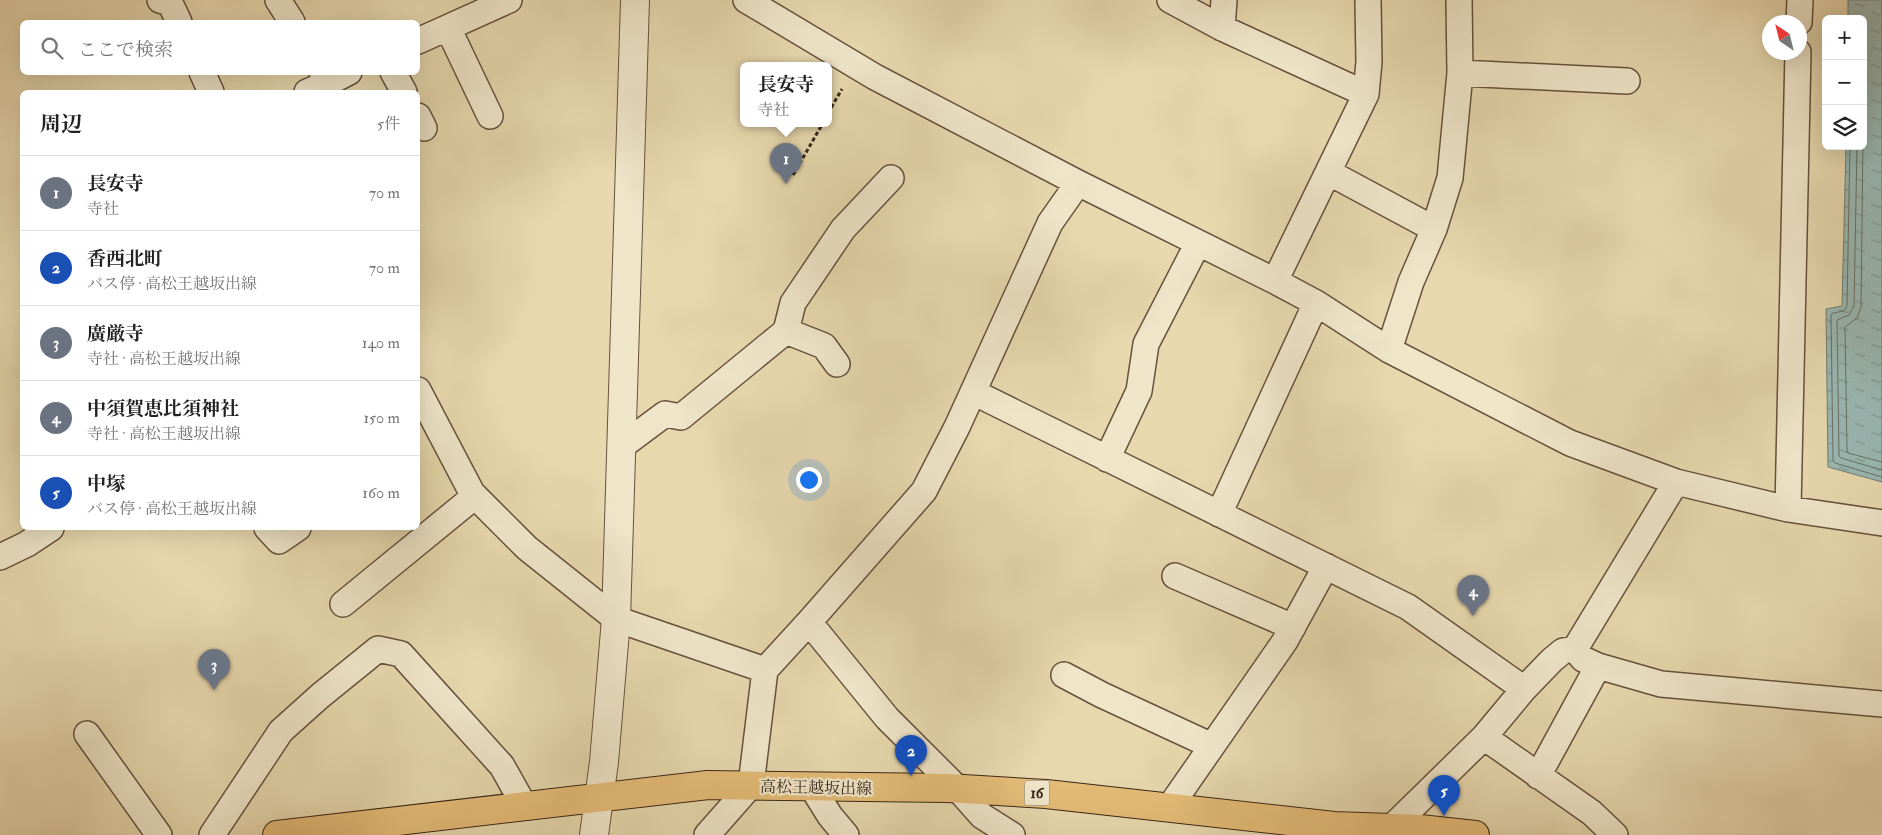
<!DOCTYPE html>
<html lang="ja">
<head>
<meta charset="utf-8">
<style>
	body { margin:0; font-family:"IM FELL Double Pica","Noto Serif JP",serif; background:#f6f6f6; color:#222 }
	.controls { position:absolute; right:15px; top:15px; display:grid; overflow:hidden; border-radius:8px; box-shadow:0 5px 20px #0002 }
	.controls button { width:45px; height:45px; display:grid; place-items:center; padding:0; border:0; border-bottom:1px solid #e0e0e0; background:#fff; color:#222; font:25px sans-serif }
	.compass { position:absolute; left:1762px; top:15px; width:45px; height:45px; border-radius:50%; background:#fff; box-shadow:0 5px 20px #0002; rotate:325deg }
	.you { position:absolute; left:808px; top:479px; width:18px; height:18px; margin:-12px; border:4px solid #fff; border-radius:50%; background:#1a73e8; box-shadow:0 0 0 8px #1a73e833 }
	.badge { display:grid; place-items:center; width:32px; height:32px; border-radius:50%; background:#8f2418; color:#fff; font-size:16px; font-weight:700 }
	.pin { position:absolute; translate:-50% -41px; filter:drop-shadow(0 1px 2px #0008) }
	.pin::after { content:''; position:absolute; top:26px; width:18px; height:15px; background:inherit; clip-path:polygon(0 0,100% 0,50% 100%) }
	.popup { position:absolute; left:740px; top:62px; width:92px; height:65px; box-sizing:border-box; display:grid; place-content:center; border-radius:8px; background:#fff; filter:drop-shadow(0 1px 4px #0005); font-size:16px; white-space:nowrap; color:#767676 }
	.popup b { font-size:19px; color:#222 }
	.popup::after { content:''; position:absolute; left:50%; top:100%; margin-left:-10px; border:10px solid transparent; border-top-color:#fff }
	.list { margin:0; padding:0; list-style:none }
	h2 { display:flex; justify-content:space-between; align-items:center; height:65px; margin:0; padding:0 20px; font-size:21px }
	h2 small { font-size:16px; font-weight:400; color:#767676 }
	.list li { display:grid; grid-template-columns:32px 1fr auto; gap:15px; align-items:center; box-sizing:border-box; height:75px; padding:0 20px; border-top:1px solid #e0e0e0 }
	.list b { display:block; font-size:19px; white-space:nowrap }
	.list p { margin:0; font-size:16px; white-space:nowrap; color:#767676 }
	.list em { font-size:16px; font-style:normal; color:#767676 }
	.icon { flex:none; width:28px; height:28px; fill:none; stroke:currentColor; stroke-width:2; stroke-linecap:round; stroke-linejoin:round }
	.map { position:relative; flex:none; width:1882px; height:835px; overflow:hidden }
	.search { position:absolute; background:#fff; box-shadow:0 5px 20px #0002; left:20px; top:20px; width:400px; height:55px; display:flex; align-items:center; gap:12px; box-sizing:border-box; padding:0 18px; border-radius:8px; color:#767676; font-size:19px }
	.panel { position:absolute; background:#fff; box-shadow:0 5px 20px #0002; left:20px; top:90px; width:400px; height:440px; border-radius:8px }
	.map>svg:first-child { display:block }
	.water { fill:url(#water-ripples); stroke:#737e75 }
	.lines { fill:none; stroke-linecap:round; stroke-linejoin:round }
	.shore { stroke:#6a6f66; stroke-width:1 }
	.minor-casing { stroke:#66523e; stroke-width:28 }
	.tertiary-casing { stroke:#66523e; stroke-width:30 }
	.primary-casing { stroke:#3b2619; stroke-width:30 }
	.path { stroke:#3b2619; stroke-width:3; stroke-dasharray:4 2.5; stroke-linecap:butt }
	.minor { stroke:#efe6ca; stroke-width:25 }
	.tertiary { stroke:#efe6ca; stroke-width:28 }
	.primary { stroke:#e4bc77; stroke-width:28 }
	.labels { text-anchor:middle; stroke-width:4.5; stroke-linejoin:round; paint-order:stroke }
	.shield { fill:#efe6ca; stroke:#71604e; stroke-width:1 }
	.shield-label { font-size:15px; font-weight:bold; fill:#3b2619 }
	.street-label { font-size:16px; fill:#3b2619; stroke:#efe6ca }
</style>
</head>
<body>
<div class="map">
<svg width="1882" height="835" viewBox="0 0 1882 835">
	<defs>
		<pattern id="water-ripples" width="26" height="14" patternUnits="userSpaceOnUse" patternTransform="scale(1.25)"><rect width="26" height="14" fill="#99b8b3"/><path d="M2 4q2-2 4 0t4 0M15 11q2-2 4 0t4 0" fill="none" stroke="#7e9591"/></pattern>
	</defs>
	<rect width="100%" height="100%" fill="#e7d8ae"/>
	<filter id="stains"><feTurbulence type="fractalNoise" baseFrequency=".004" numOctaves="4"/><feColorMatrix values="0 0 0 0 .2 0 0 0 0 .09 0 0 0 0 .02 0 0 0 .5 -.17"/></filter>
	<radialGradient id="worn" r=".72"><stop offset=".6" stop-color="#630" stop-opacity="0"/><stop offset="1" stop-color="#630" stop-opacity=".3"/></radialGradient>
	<path class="water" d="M1848 0H1882V482L1828 467 1826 309 1842 306 1846 146H1863V19H1848Z"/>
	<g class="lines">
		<path class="shore" d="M1863 141 1861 307 1857 318 1845 327 1847 450 1848 453 1882 462
			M1850 146 1847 306 1844 311 1833 313 1831 315 1833 461 1835 463 1882 477
			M1857 146 1854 306 1849 315 1837 320 1839 456 1841 458 1882 470"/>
		<defs>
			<path id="minor" d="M160 0 170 3 179 22
				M278 0 292 22
				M746 0 875 77 1078 183 1275 281 1316 303 1389 350 1570 443 1676 482 1788 509 1882 523
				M1170 0 1222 28 1366 94 1275 281
				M1799 22 1800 0
				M448 28 490 116
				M1222 28 1224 0
				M418 41 509 0
				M202 72 211 92
				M322 72 328 83 349 72
				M393 72 404 92
				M1460 73 1627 81
				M307 92 328 83
				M1366 94 1369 62 1368 0
				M418 116 424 128
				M1328 172 1434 229
				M786 331 793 303 843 229 891 178
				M1389 350 1411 282 1434 229 1450 178 1460 73 1459 0
				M418 390 472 493 527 548 616 619 765 670 809 622
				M973 392 1408 607 1524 689
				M622 446 665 414 681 417 786 331 824 346 837 364
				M1107 459 1139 391 1146 344 1198 243
				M1676 482 1575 649 1583 659 1598 666 1661 684 1882 704
				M1788 509 1798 52
				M1219 514 1316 303
				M267 528 279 541 298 528
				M0 557 27 544 51 528
				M1175 576 1293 627
				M343 604 475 496
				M1064 675 1102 695 1212 746
				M87 734 159 835
				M1484 737 1592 813 1615 835
				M1538 776 1598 666
				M812 787 830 816 846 835
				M1169 808 1285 641 1326 566
				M212 835 281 731 320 696 378 649 401 654 502 766 525 807
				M707 835 751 785 765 670
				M1012 835 982 816 958 789 887 718 809 622 924 491 957 427 1050 223 1078 183
				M1384 835 1484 737 1524 689 1552 660 1563 651 1575 649"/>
			<path id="tertiary" d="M594 835 604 762 616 619 635 0"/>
			<path id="primary" d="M277 835 708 785 947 788 1046 794 1334 826 1420 829 1475 835"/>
		</defs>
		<use href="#minor" class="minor-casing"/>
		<use href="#tertiary" class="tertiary-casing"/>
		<use href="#primary" class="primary-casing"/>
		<path class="path" d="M828 113 842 89
			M793 175 823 123"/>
		<use href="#minor" class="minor"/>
		<use href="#tertiary" class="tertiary"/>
		<use href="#primary" class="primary"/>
	</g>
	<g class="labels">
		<rect class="shield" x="1024.5" y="780.5" width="25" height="25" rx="4"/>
		<g class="shield-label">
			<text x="1037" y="798">16</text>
		</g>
		<g class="street-label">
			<text transform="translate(816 787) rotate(1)" y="6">高松王越坂出線</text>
		</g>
	</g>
	<rect width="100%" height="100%" filter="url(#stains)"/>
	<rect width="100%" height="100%" fill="url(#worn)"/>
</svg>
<div class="controls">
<button>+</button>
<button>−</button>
<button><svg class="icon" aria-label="layers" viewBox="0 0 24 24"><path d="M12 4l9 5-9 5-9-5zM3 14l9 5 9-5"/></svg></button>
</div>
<svg class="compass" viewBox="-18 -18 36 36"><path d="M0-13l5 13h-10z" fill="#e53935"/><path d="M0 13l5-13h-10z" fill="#767676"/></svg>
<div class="you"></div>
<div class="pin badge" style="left:786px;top:184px;background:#6b7280">1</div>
<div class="popup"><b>長安寺</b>寺社</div>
<div class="pin badge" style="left:911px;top:776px;background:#1a4fb4">2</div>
<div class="pin badge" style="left:214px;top:690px;background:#6b7280">3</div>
<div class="pin badge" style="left:1473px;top:616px;background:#6b7280">4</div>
<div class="pin badge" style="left:1444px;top:816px;background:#1a4fb4">5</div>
<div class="search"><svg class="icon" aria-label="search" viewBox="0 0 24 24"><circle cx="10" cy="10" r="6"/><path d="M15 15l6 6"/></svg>ここで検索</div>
<section class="panel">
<h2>周辺<small>5件</small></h2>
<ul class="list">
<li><span class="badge" style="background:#6b7280">1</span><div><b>長安寺</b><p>寺社</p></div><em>70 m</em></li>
<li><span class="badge" style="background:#1a4fb4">2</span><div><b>香西北町</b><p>バス停 · 高松王越坂出線</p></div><em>70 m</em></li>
<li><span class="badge" style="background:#6b7280">3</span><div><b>廣厳寺</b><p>寺社 · 高松王越坂出線</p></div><em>140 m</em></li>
<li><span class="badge" style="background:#6b7280">4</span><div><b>中須賀恵比須神社</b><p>寺社 · 高松王越坂出線</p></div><em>150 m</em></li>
<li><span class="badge" style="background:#1a4fb4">5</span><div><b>中塚</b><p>バス停 · 高松王越坂出線</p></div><em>160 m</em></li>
</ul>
</section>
</div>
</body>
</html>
